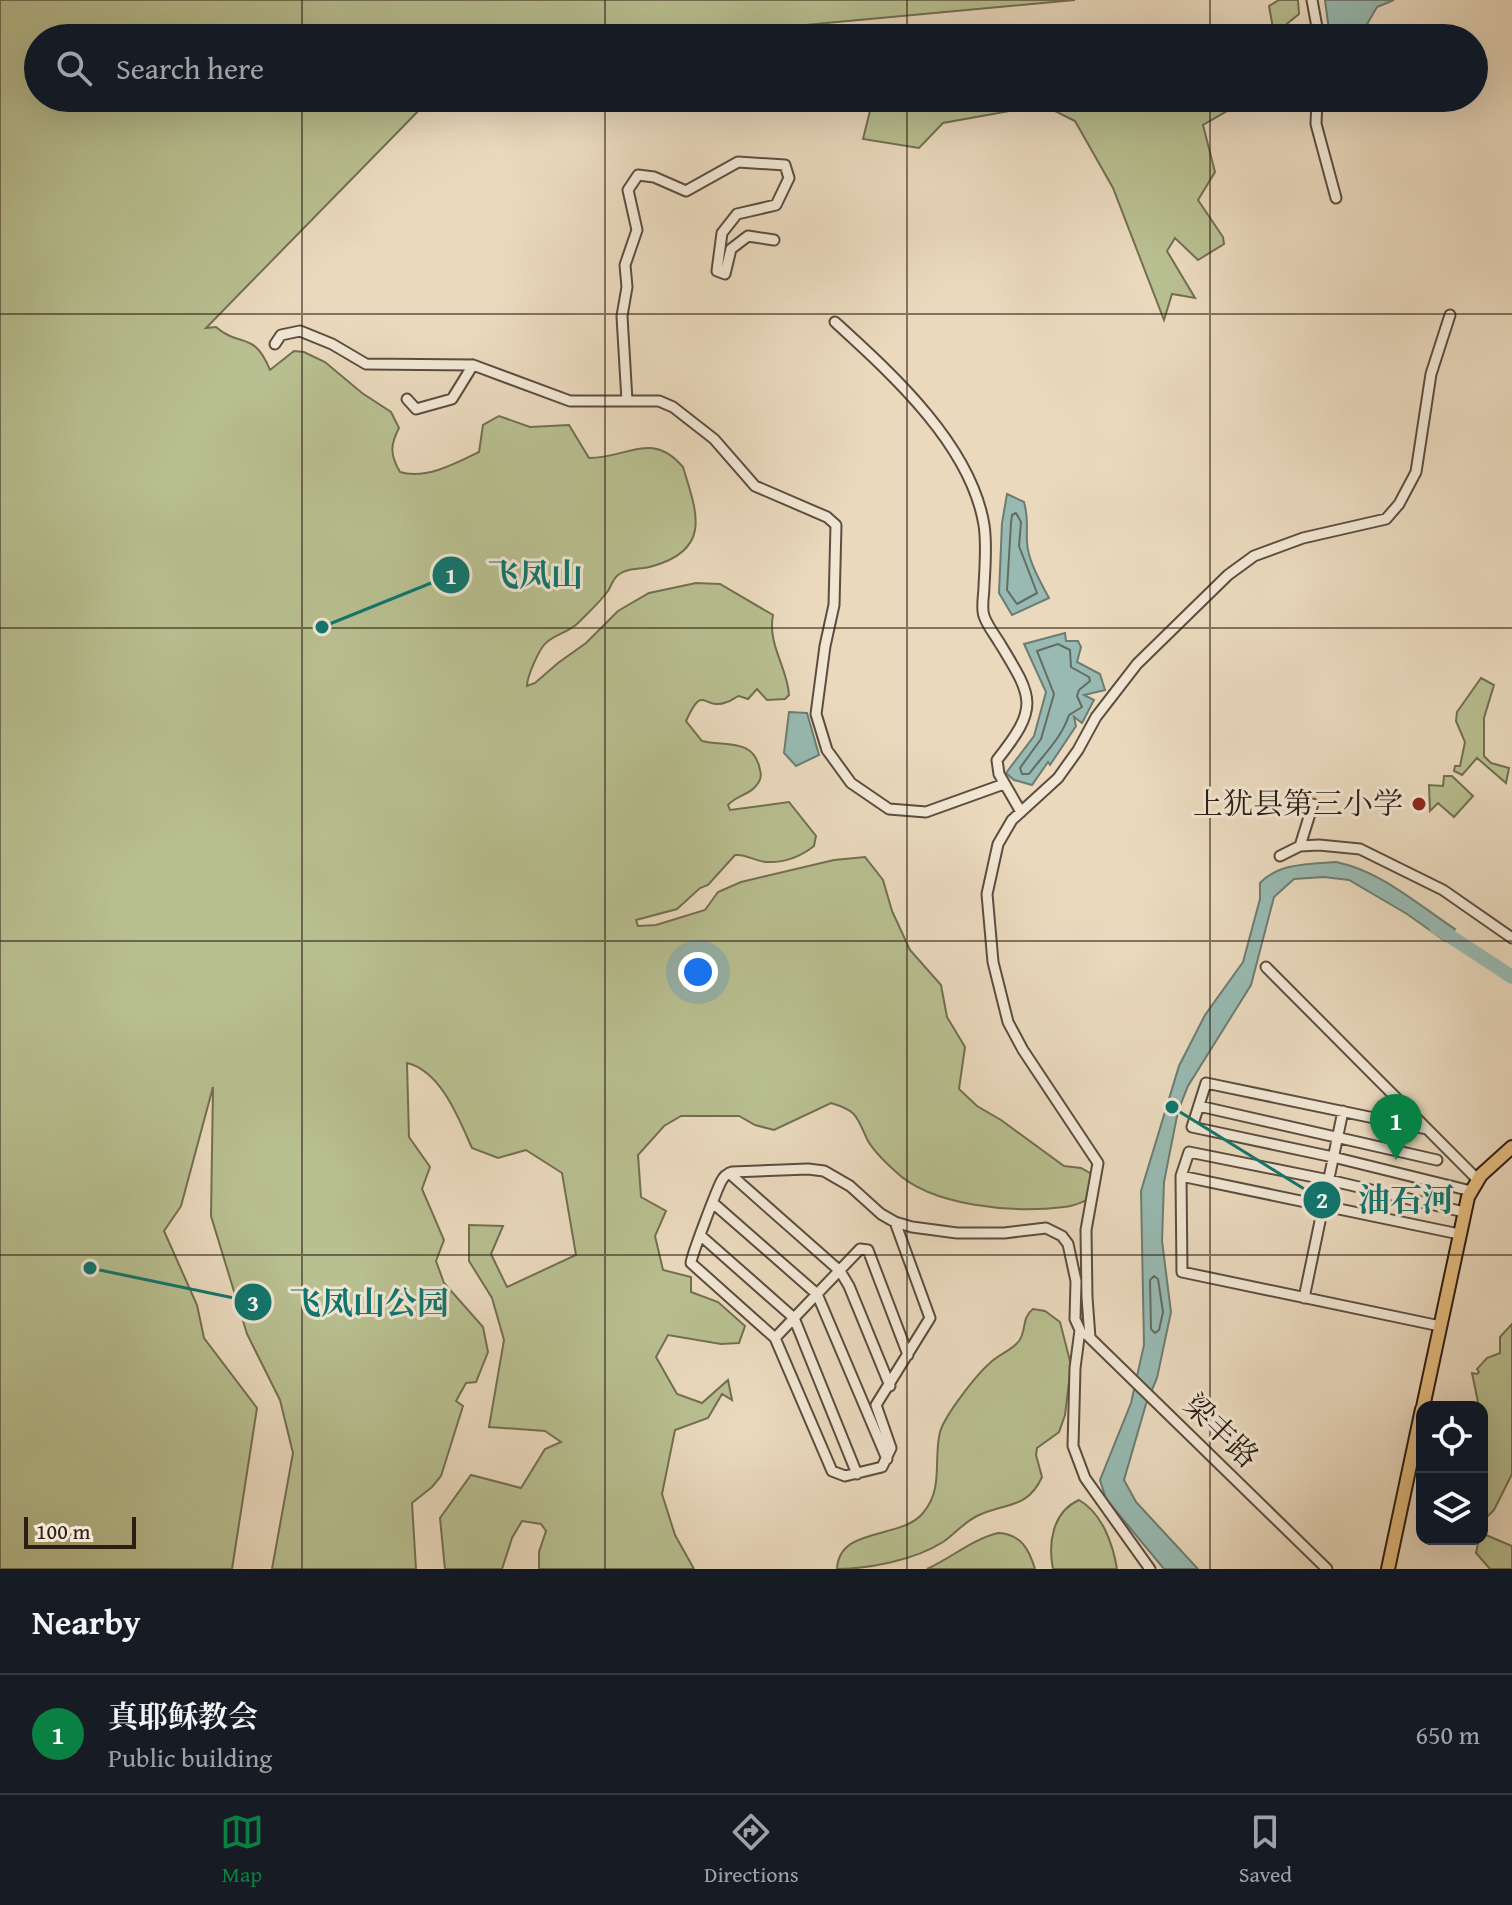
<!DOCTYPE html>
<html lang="en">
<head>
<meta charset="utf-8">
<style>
	body { margin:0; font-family:"Gentium Book Plus","Noto Serif SC",serif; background:#242831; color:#f1f3f6 }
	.controls { position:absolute; right:24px; bottom:24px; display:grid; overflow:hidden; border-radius:16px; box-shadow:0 8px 32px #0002 }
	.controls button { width:72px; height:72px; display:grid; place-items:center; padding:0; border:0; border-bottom:2px solid #363941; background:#171b24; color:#f1f3f6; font:40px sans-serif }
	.scale { position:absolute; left:24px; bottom:20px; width:112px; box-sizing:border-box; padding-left:8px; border:4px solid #2c1e13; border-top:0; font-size:22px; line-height:28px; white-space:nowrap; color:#2c1e13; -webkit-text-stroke:6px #f1e6d4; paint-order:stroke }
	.you { position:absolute; left:698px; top:972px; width:28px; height:28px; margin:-20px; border:6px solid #fff; border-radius:50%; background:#1a73e8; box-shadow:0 0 0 12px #1a73e833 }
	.badge { display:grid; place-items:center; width:52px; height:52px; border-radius:50%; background:#0b8043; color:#fff; font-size:26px; font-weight:700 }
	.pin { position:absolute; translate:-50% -66px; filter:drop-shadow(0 2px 4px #0008) }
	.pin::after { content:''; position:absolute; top:42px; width:28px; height:24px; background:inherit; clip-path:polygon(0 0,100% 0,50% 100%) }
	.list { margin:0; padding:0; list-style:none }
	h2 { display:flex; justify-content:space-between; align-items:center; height:104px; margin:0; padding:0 32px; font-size:34px }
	h2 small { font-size:26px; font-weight:400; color:#9ea1a6 }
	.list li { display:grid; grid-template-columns:52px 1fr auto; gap:24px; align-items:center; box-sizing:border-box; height:120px; padding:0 32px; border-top:2px solid #363941 }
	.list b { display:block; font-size:30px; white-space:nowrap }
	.list p { margin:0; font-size:26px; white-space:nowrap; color:#9ea1a6 }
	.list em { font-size:26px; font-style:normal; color:#9ea1a6 }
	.icon { flex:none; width:44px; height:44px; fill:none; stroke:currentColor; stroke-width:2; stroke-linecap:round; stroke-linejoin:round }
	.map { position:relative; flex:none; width:1512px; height:1569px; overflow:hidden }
	.search { position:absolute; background:#171b24; box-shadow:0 8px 32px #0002; left:24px; right:24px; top:24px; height:88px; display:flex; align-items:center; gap:20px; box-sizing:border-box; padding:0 28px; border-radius:44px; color:#9ea1a6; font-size:30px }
	.sheet { height:224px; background:#171b24 }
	nav { display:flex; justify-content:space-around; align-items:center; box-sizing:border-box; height:112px; border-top:2px solid #363941; background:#171b24; font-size:22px; color:#9ea1a6 }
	nav a { display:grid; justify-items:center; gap:4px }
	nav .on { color:#0b8043 }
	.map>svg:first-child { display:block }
	.green { fill:#b8bf90; stroke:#726e52; stroke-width:2 }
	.water { fill:#98bab2; stroke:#6d7c72; stroke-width:2 }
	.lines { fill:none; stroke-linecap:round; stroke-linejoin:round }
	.shore { stroke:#626c62; stroke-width:2 }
	.river { stroke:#98bab2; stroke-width:14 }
	.minor-casing { stroke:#5c4d3e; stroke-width:13 }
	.major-casing { stroke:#2c1e13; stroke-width:16 }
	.minor { stroke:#f1e6d4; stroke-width:9 }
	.major { stroke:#e5bc7e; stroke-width:12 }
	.grid { fill:none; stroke:#2c1e13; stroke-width:2; stroke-opacity:0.55 }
	.poi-dot { fill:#8f2418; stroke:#f1e6d4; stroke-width:3 }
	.labels { text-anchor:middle; stroke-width:6; stroke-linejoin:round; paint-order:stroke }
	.poi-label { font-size:30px; fill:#2c1e13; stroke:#f1e6d4; text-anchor:end }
	.street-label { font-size:30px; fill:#2c1e13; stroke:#f1e6d4 }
	.leader { fill:none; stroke:#0f766e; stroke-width:3 }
	.callout-dot { fill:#0f766e; stroke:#f1e6d4; stroke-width:3 }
	.mark-label { font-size:24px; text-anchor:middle; font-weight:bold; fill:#fff }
	.callout-label { font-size:32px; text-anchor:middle; font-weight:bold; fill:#0f766e; stroke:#f1e6d4; stroke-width:6; stroke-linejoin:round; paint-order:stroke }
</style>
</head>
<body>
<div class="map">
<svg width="1512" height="1569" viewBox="0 0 1512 1569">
	<rect width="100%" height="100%" fill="#ead9bd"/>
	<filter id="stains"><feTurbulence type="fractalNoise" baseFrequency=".0025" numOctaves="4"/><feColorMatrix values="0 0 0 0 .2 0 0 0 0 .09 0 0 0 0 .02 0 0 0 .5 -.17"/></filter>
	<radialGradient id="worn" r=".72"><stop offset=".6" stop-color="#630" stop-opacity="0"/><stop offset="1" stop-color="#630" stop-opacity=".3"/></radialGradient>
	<path class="green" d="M0 0H1075L666 38H38V98H431L206 328 216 327C240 348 254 330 270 370L294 351 304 352 325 362 362 393 391 412 399 428C390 445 390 455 400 472 425 480 457 463 479 452L483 425 499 416 530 427 569 425 589 458C628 458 652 430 683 467 697 513 712 549 653 566 641 570 628 567 618 575 613 579 611 586 608 591 600 602 588 613 578 623 569 632 556 634 547 642 539 648 527 677 527 686L535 683 558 663 586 643 618 611 649 593 696 583 720 584 773 615C767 644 788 669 789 695L785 699 767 700 757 689 748 699 739 696C735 697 732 701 727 702 703 712 704 681 686 721L702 741C724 747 754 737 760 770 762 776 760 782 755 787 748 795 736 796 728 805L730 810 789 802 816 836 814 846C800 857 784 863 766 862 754 861 747 854 735 855L708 885 700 888 677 909 636 920 638 926 656 925 705 910 718 892 741 882 834 860 865 857 883 880 892 911 910 950 941 985 947 1017 965 1047 959 1089 977 1106 1001 1120 1064 1166 1081 1168 1097 1177 1098 1194C1087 1200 1076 1206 1064 1207 1014 1213 932 1207 895 1171 885 1162 873 1151 867 1139 856 1115 857 1111 831 1103L774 1130 755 1125 739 1116H681L664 1126 638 1155 641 1197 666 1211 655 1236 663 1270 691 1277V1292L718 1302 745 1326 739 1343 721 1344 668 1335 656 1357 677 1394 702 1403 728 1380 732 1400 722 1394 708 1418 675 1430 662 1494 675 1535 694 1569H539V1552L546 1531 541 1524 522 1521 512 1538 502 1569H445L440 1518 471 1475 521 1488 545 1449 561 1442 545 1431 489 1427 504 1340 492 1298 469 1261V1225L503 1226 491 1254 507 1287 576 1255 562 1173 526 1150 498 1158 472 1148C459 1119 441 1071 407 1063L409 1137 430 1167 422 1189 444 1240 436 1261 444 1283 483 1327 488 1352 476 1382 466 1383 456 1401 463 1406 441 1476 432 1487 412 1503 416 1569H272L293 1453 280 1400 247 1334 211 1216 213 1087 181 1206 164 1231 197 1305 204 1338 257 1408 232 1569H0Z
		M1279 0H1298L1299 14 1278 31 1282 38H1267L1273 28 1269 6Z
		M899 98H1280L1229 110 1203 125 1215 172 1198 200 1223 237 1224 244 1198 260 1175 238 1167 251 1195 298 1172 294 1164 320 1113 188 1075 121 1043 105 943 123 919 148 863 139 870 111Z
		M1481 678 1494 685 1484 718V756L1491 763 1509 768 1506 783 1477 758 1462 775 1454 771 1455 766H1460L1465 742 1456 721 1457 712Z
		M1444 776H1452L1473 796 1454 817 1438 803 1430 811 1429 785 1443 786Z
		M1033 1309 1045 1311 1060 1322 1071 1365 1065 1415 1059 1432 1037 1448 1036 1455 1042 1477C1027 1510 1005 1502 977 1516 963 1523 955 1534 943 1542 915 1560 868 1569 837 1569 839 1526 901 1540 923 1513 944 1488 933 1461 940 1432 945 1415 976 1375 990 1363 998 1355 1012 1350 1019 1341 1027 1330 1021 1318 1033 1309Z
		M1512 1324V1474L1494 1510 1482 1522V1407H1479L1472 1373 1477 1374 1479 1372 1477 1369 1487 1358 1500 1353V1337Z
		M1079 1500C1102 1513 1113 1544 1117 1569H1053C1048 1544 1052 1512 1079 1500Z
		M998 1533C1021 1534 1029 1549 1035 1569H927C951 1558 973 1539 998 1533Z
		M1486 1535 1512 1546V1569H1490L1476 1553 1479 1539Z"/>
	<path class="water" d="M1325 0H1394L1377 7 1359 38H1330Z
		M1007 494 1024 502C1029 520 1026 525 1027 542 1028 561 1040 581 1049 598L1012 615 999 593 1002 523Z
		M1065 633 1066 641H1078L1081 647 1077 662 1100 674 1105 690 1084 695 1094 700 1082 723 1074 717 1076 726 1050 765 1048 762 1032 785 1014 780 1006 773 1034 736 1046 692 1024 644Z
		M789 712 807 713 819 755 796 766 784 753Z
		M1336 862C1381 871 1417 904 1455 929L1445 941 1407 914 1349 880 1324 877 1294 879 1274 897 1251 985 1188 1086 1178 1111 1164 1182 1162 1241 1171 1312 1157 1378 1146 1404 1124 1480 1136 1502 1198 1569H1164L1106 1499 1100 1480 1131 1403 1144 1345 1141 1191 1179 1066 1205 1015 1243 962 1260 899V883C1279 863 1309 864 1336 862Z"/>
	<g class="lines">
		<path class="shore" d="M1016 513 1021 522 1019 546 1037 593 1017 604 1007 590 1011 523 1012 515Z
			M1058 644 1070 650 1071 667 1089 677 1090 681 1079 690 1077 696 1082 707 1069 715C1061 739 1044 754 1029 774H1022L1020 768 1041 739 1054 694 1037 651Z
			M1154 1276 1158 1279 1163 1312 1159 1330 1155 1333 1151 1329 1150 1280Z"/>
		<path class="river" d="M1436 927 1512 977"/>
		<defs>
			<path id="minor" d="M1312 0 1319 38
				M1317 98 1316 124 1336 198
				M835 322C892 374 971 445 984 525 987 544 985 566 984 586 984 595 981 608 984 616 987 625 994 634 999 642 1033 698 1040 706 997 760L999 774 1021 812
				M275 344 281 335 300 331 332 344 366 364 473 365
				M407 399 416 409 452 399 473 365 570 401H659L673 407 714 439 755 486 827 517 836 525 834 605 825 646 816 714 827 750 851 783 889 809 926 812 1004 784
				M627 401 622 316 627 287 625 265 637 230 628 190 638 175 654 177 686 191 738 162 785 165 789 178 776 205 737 214 722 233 717 271 725 274 731 249 748 236 774 240
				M1300 846 1313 804
				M1280 856 1300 846 1319 845 1360 849 1443 890 1512 938
				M1266 967 1477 1179
				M1199 1106 1437 1160
				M1427 1129 1206 1083 1192 1127 1333 1157 1471 1191
				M729 1173 840 1271 849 1286 890 1386
				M1181 1176 1459 1234
				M713 1203 817 1294 887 1459
				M895 1222 930 1318 876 1405 891 1448 882 1467 845 1476 832 1471 775 1338 691 1263C691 1257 718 1186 722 1180 725 1175 726 1175 732 1172L808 1169 824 1171 850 1186 881 1214 895 1222 912 1227 957 1233H1004L1046 1228 1062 1236 1068 1244 1076 1281 1075 1319 1080 1330 1075 1368 1073 1446 1085 1478 1150 1569
				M700 1235 794 1318 860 1249 868 1250 908 1355
				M1304 1298 1343 1111
				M1440 1326 1182 1272 1181 1176 1189 1152 1329 1180 1464 1212
				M1086 1334 1327 1569
				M775 1338 794 1318 857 1474
				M1090 1338 1087 1297 1086 1230 1098 1163 1023 1050 1008 1022 993 962 987 894 998 844 1012 820 1058 778 1078 750 1096 717 1137 664 1228 575 1254 556 1303 538 1386 519 1399 504 1416 472 1431 374 1450 315"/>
			<path id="major" d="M1423 1407 1468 1197 1481 1175 1512 1147
				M1388 1569 1422 1409"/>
		</defs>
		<use href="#minor" class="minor-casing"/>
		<use href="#major" class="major-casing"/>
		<use href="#minor" class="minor"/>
		<use href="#major" class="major"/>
	</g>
	<path class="grid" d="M302 0V38M605 0V38M907 0V38M1210 0V38M302 98V1569M605 98V1569M907 98V1569M1210 98V1569M0 314H1512M0 628H1512M0 941H1512M0 1255H1512"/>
	<circle class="poi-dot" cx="1419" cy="804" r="8"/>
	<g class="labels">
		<g class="poi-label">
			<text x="1403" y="814">上犹县第三小学</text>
		</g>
		<g class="street-label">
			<text transform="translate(1221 1431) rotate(44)" y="10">梁丰路</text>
		</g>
	</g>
	<path class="leader" d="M322 627L451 575M1172 1107L1322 1200M90 1268L253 1302"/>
	<g class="callout-dot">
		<circle cx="322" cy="627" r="8"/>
		<circle cx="1172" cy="1107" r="8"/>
		<circle cx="90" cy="1268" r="8"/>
		<circle cx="451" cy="575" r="20"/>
		<circle cx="1322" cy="1200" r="20"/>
		<circle cx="253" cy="1302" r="20"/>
	</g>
	<g class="mark-label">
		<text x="451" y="584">1</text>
		<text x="1322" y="1208">2</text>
		<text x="253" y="1311">3</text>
	</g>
	<g class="callout-label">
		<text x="535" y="586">飞凤山</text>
		<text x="1406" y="1211">油石河</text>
		<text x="369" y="1314">飞凤山公园</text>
	</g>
	<rect width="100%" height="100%" filter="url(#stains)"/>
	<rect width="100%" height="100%" fill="url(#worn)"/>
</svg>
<div class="controls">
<button><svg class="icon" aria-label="locate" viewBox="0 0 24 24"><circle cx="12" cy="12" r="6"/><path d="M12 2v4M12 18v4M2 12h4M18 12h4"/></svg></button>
<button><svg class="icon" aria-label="layers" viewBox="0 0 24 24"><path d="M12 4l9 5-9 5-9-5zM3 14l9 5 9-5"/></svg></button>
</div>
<div class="scale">100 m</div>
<div class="you"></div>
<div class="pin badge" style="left:1396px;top:1160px">1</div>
<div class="search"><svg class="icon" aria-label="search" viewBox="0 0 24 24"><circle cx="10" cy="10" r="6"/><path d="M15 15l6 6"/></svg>Search here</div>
</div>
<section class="sheet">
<h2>Nearby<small></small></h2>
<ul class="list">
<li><span class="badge">1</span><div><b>真耶稣教会</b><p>Public building</p></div><em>650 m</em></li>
</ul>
</section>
<nav>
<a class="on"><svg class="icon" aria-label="map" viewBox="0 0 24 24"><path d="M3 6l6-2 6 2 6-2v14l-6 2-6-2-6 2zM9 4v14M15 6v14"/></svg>Map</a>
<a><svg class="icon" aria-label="directions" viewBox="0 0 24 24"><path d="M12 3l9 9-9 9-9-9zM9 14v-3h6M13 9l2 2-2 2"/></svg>Directions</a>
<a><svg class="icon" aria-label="saved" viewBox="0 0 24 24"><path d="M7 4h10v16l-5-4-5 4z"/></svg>Saved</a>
</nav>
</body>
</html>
